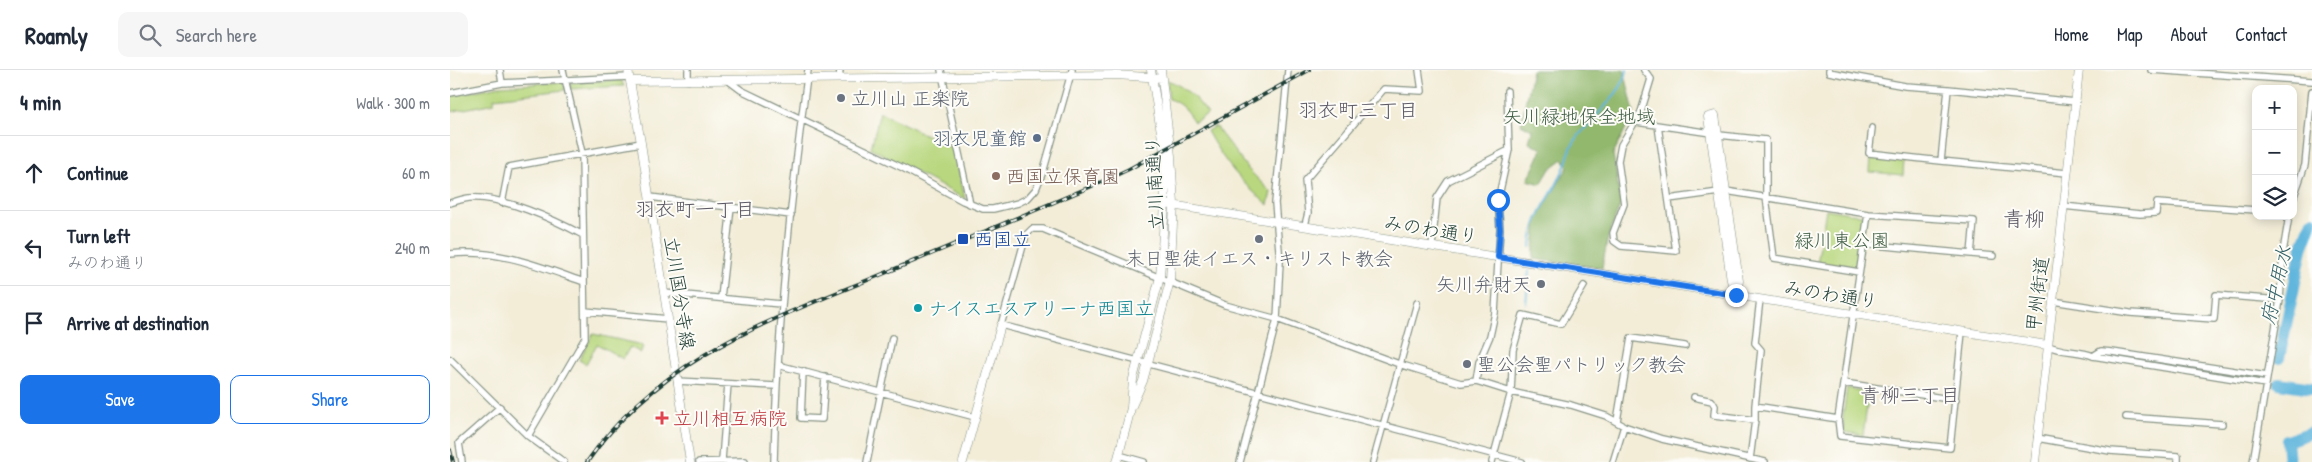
<!DOCTYPE html>
<html lang="en">
<head>
<meta charset="utf-8">
<style>
	body { margin:0; font-family:"Patrick Hand","Klee One",sans-serif; background:#f6f6f7; color:#1f2937 }
	.controls { position:absolute; right:15px; top:15px; display:grid; overflow:hidden; border-radius:10px; box-shadow:0 2px 12px #0003 }
	.controls button { width:45px; height:45px; display:grid; place-items:center; padding:0; border:0; border-bottom:1px solid #e0e1e3; background:#fff; color:#1f2937; font:25px sans-serif }
	.stop { position:absolute; width:15px; height:15px; margin:-11px; border:4px solid #1a73e8; border-radius:50%; background:#fff }
	.stop.end { background:#1a73e8; border-color:#fff; box-shadow:0 1px 5px #0008 }
	.list { margin:0; padding:0; list-style:none }
	h2 { display:flex; justify-content:space-between; align-items:center; height:65px; margin:0; padding:0 20px; font-size:21px }
	h2 small { font-size:16px; font-weight:400; color:#747a83 }
	.list li { display:grid; grid-template-columns:32px 1fr auto; gap:15px; align-items:center; box-sizing:border-box; height:75px; padding:0 20px; border-top:1px solid #e0e1e3 }
	.list b { display:block; font-size:19px; white-space:nowrap }
	.list p { margin:0; font-size:16px; white-space:nowrap; color:#747a83 }
	.list em { font-size:16px; font-style:normal; color:#747a83 }
	.actions { display:flex; gap:10px; padding:15px 20px }
	.actions a { flex:1; padding:11px 0; border:1px solid #1a73e8; border-radius:10px; text-align:center; font-size:18px; color:#1a73e8 }
	.actions .main { background:#1a73e8; color:#fff }
	.icon { flex:none; width:28px; height:28px; fill:none; stroke:currentColor; stroke-width:2; stroke-linecap:round; stroke-linejoin:round }
	.map { position:relative; flex:none; width:1862px; height:392px; overflow:hidden }
	header { display:flex; align-items:center; gap:30px; box-sizing:border-box; height:70px; padding:0 25px; background:#fff; border-bottom:1px solid #e0e1e3 }
	header strong { font-size:24px }
	nav { display:flex; gap:28px; margin-inline-start:auto; font-size:18px }
	.search { width:350px; height:45px; background:#f6f6f7; display:flex; align-items:center; gap:12px; box-sizing:border-box; padding:0 18px; border-radius:10px; color:#747a83; font-size:19px }
	main { display:flex }
	aside { flex:1; background:#fff }
	.map>svg:first-child { display:block }
	.green { fill:#b8d77e; stroke:#6c8a59 }
	.forest { fill:#92b86d; stroke:#587a50 }
	.lines { fill:none; stroke-linecap:round; stroke-linejoin:round }
	.stream { stroke:#61b6dd; stroke-width:2 }
	.river { stroke:#61b6dd; stroke-width:12 }
	.street-casing { stroke:#899586; stroke-width:8 }
	.secondary-casing { stroke:#899586; stroke-width:9 }
	.street { stroke:#fff; stroke-width:5.5 }
	.secondary { stroke:#fff; stroke-width:8 }
	.rail-casing { stroke:#1f3d34; stroke-width:4 }
	.rail { stroke:#fdfcf7; stroke-width:2; stroke-dasharray:5.5; stroke-linecap:butt }
	.route { stroke:#1a73e8; stroke-width:6 }
	.worship-dot { fill:#6b7280; stroke:#fdfcf7; stroke-width:2 }
	.service-dot { fill:#5c6f8a; stroke:#fdfcf7; stroke-width:2 }
	.education-dot { fill:#8d6e63; stroke:#fdfcf7; stroke-width:2 }
	.transit-dot { fill:#1a4fb4; stroke:#fdfcf7; stroke-width:2 }
	.culture-dot { fill:#0f9aa8; stroke:#fdfcf7; stroke-width:2 }
	.health-dot { fill:#e0444e; stroke:#fdfcf7; stroke-width:2 }
	.labels { text-anchor:middle; stroke-width:4; stroke-linejoin:round; paint-order:stroke }
	.worship-label { font-size:19px; fill:#5b616d; stroke:#fdfcf7; text-anchor:start }
	.park-label { font-size:19px; fill:#3e5c43; stroke:#fdfcf7 }
	.service-label { font-size:19px; fill:#4e5e75; stroke:#fdfcf7; text-anchor:end }
	.education-label { font-size:19px; fill:#785e54; stroke:#fdfcf7; text-anchor:start }
	.street-label { font-size:19px; fill:#1f3d34; stroke:#fdfcf7 }
	.transit-label { font-size:19px; fill:#164399; stroke:#fdfcf7; text-anchor:start }
	.culture-label { font-size:19px; fill:#0d838f; stroke:#fdfcf7; text-anchor:start }
	.health-label { font-size:19px; fill:#be3a42; stroke:#fdfcf7; text-anchor:start }
	.neighbourhood-label { font-size:20px; fill:#5d5a66; stroke:#fdfcf7 }
	.water-label { font-size:20px; font-style:italic; fill:#336167; stroke:#fdfcf7 }
	.quarter-label { font-size:21px; fill:#5d5a66; stroke:#fdfcf7 }
</style>
</head>
<body>
<header>
<strong>Roamly</strong>
<div class="search"><svg class="icon" aria-label="search" viewBox="0 0 24 24"><circle cx="10" cy="10" r="6"/><path d="M15 15l6 6"/></svg>Search here</div>
<nav><a>Home</a><a>Map</a><a>About</a><a>Contact</a></nav>
</header>
<main>
<aside>
<h2>4 min<small>Walk · 300 m</small></h2>
<ul class="list">
<li><svg class="icon" aria-label="ahead" viewBox="0 0 24 24"><path d="M12 20V5M6 11l6-6 6 6"/></svg><div><b>Continue</b></div><em>60 m</em></li>
<li><svg class="icon" aria-label="left" viewBox="0 0 24 24"><path d="M17 20v-9H6M10 6l-5 5 5 5"/></svg><div><b>Turn left</b><p>みのわ通り</p></div><em>240 m</em></li>
<li><svg class="icon" aria-label="arrive" viewBox="0 0 24 24"><path d="M6 21V4h12l-3 4 3 4H6"/></svg><div><b>Arrive at destination</b></div></li>
</ul>
<div class="actions"><a class="main">Save</a><a>Share</a></div>
</aside>
<div class="map">
<svg width="1862" height="392" viewBox="0 0 1862 392">
	<rect width="100%" height="100%" fill="#fdfcf7"/>
	<filter id="ink" filterUnits="userSpaceOnUse"><feTurbulence type="fractalNoise" baseFrequency=".02" numOctaves="2"/><feDisplacementMap in="SourceGraphic" scale="10" xChannelSelector="R" yChannelSelector="G"/><feConvolveMatrix kernelMatrix="1 2 1 2 8 2 1 2 1" color-interpolation-filters="sRGB"/></filter>
	<filter id="wash" filterUnits="userSpaceOnUse"><feTurbulence type="fractalNoise" baseFrequency=".0096" numOctaves="4" result="noise"/><feDisplacementMap in="SourceGraphic" scale="20" xChannelSelector="R" yChannelSelector="G"/><feGaussianBlur stdDeviation="1.12" result="paint"/><feColorMatrix in="noise" values="0 0 0 0 0 0 0 0 0 0 0 0 0 0 0 0 0 1.4 0 .05"/><feComposite in="paint" operator="in"/></filter>
	<g filter="url(#wash)">
		<rect width="100%" height="100%" fill="#f3edd8"/>
		<path class="green" d="M171 10 174 16 121 19 119 13Z
			M717 10C736 17 746 28 758 44L744 52C737 41 731 33 719 29Z
			M114 12 115 20 44 28V33L0 42V26L50 16Z
			M430 42 504 79 515 129 421 78Z
			M765 56 798 99 821 122 818 135C792 113 773 91 757 61Z
			M1421 86 1454 89 1453 105 1420 102Z
			M1376 139 1416 146 1408 201 1367 194Z
			M143 264 193 275 191 283 180 277 173 289 147 274 136 294 129 290Z
			M1397 318 1419 322 1413 365 1394 362 1393 347Z"/>
		<path class="forest" d="M1082 0H1174L1184 42 1163 84 1171 133 1158 167 1152 198 1083 189 1087 149 1118 97 1113 89 1100 99 1091 114 1078 110 1092 79 1079 72 1082 60 1071 54Z"/>
		<g class="lines">
			<path class="stream" d="M1081 177C1083 143 1100 131 1112 103 1118 91 1118 79 1127 68 1140 49 1174 23 1177 0
				M1076 234 1079 201"/>
			<path class="river" d="M1829 288 1852 179 1862 151
				M1829 313 1862 318
				M1839 392 1837 371 1862 362"/>
		</g>
	</g>
	<g filter="url(#ink)">
		<g class="lines">
			<defs>
				<path id="street" d="M50 0 52 13
					M491 0 520 134
					M1194 0 1201 9 1191 42 1171 75 1168 91 1174 134 1163 163 1164 171 1171 176 1226 181 1208 56
					M1379 0V2L1455 16 1498 19 1491 91 1419 83 1422 58
					M1701 0 1862 11
					M389 9 390 0
					M238 11V0
					M279 11 291 20 453 98 513 131 533 139H543L568 133 578 128 586 119 594 99 622 0
					M1498 19 1626 32
					M0 23 52 13 179 7
					M1186 52 1261 63
					M1269 65 1316 70V127L1324 188 1409 202
					M1491 91 1617 103
					M200 127 341 145
					M1219 129 1276 121 1418 144 1524 151 1521 184
					M1843 129 1855 95 1862 21
					M0 133C6 131 13 129 19 128 51 125 105 150 133 165
					M52 133 59 97 191 73
					M1613 136 1690 144 1706 143 1707 133 1806 140
					M1418 144 1388 349 1390 366 1500 378 1512 262
					M855 155 858 143 855 110 934 19 972 21 969 0
					M1413 174 1543 186
					M982 176 987 128 998 111 1059 80
					M0 184C46 178 91 197 134 212
					M214 223 331 234
					M271 228 281 137
					M1603 231 1680 243 1764 249 1766 225 1830 230
					M135 241 218 249
					M1597 275C1611 283 1628 280 1643 286L1816 314
					M1643 286 1651 281 1662 282 1817 306
					M0 289 78 366 114 392
					M328 295 525 347
					M353 301 351 348 372 349 375 307
					M227 311 326 316
					M1026 311 1029 292 1040 266 1045 243 1050 159 1048 130 1059 80 1057 21
					M1394 313 1506 330
					M1244 327 1262 331 1265 336 1264 345 1305 350
					M1305 336 1311 280 1305 273 1310 229
					M1676 347 1772 354
					M1167 351 1181 268 1235 276
					M78 366 135 268 132 83 113 0
					M1587 368 1660 381 1728 386V392
					M669 385 694 392
					M1300 389 1305 350V336L1388 349
					M272 390 278 314
					M12 392 9 373 50 337
					M249 392 295 391
					M324 392C327 261 340 130 358 0
					M417 392 442 268
					M790 392 827 249 830 192 825 133 838 0
					M923 392 967 233
					M1042 392 1061 322 1063 280 1073 245 1111 254 1134 216
					M1072 392 551 255 576 165 582 159H593L775 235 827 249 949 294 1011 313 1026 311 1061 322 1121 335 1156 346 1174 356 1212 369 1315 392
					M1163 392 1174 356
					M1803 392 1830 230 1833 182 1839 146"/>
				<path id="secondary" d="M178 0 191 73 240 392
					M180 11 666 5 712 8
					M1265 45 1289 211 1286 225 1281 210 1258 47Z
					M715 134 1597 275
					M682 336 693 311 720 211 724 134 721 86 711 0
					M513 392 551 255
					M667 392 681 338 683 309 710 207 715 134V87L701 0
					M1585 392 1629 0"/>
			</defs>
			<use href="#street" class="street-casing"/>
			<use href="#secondary" class="secondary-casing"/>
			<use href="#street" class="street"/>
			<use href="#secondary" class="secondary"/>
			<defs>
				<path id="rail" d="M0 380 3 392
					M137 392C210 286 322 250 435 203 506 174 576 144 647 114L679 99 859 0"/>
			</defs>
			<use href="#rail" class="rail-casing"/>
			<use href="#rail" class="rail"/>
		</g>
	</g>
	<g class="lines" filter="url(#ink)">
		<path class="route" d="M1048 130 1050 159 1048 187 1286 225"/>
	</g>
	<g class="worship-dot">
		<circle cx="391" cy="28" r="5"/>
		<circle cx="809" cy="169" r="5"/>
		<circle cx="1091" cy="214" r="5"/>
		<circle cx="1017" cy="294" r="5"/>
	</g>
	<circle class="service-dot" cx="587" cy="68" r="5"/>
	<circle class="education-dot" cx="546" cy="106" r="5"/>
	<rect class="transit-dot" x="507" y="163" width="12" height="12" rx="2.5"/>
	<circle class="culture-dot" cx="468" cy="238" r="5"/>
	<path class="health-dot" d="M209.5 340.5h5v5h5v5h-5v5h-5v-5h-5v-5h5z"/>
	<g class="labels">
		<g class="worship-label">
			<text x="401" y="35">立川山 正楽院</text>
			<text x="809" y="195" text-anchor="middle">末日聖徒イエス・キリスト教会</text>
			<text x="1081" y="221" text-anchor="end">矢川弁財天</text>
			<text x="1027" y="301">聖公会聖パトリック教会</text>
		</g>
		<g class="park-label">
			<text x="1129" y="53">矢川緑地保全地域</text>
			<text x="1392" y="177">緑川東公園</text>
		</g>
		<g class="service-label">
			<text x="577" y="75">羽衣児童館</text>
		</g>
		<g class="education-label">
			<text x="556" y="113">西国立保育園</text>
		</g>
		<g class="street-label">
			<text transform="translate(704 113) rotate(-93)" y="7">立川南通り</text>
			<text transform="translate(981 159) rotate(9)" y="7">みのわ通り</text>
			<text transform="translate(230 223) rotate(81)" y="7">立川国分寺線</text>
			<text transform="translate(1381 224) rotate(9)" y="7">みのわ通り</text>
			<text transform="translate(1587 224) rotate(-83)" y="7">甲州街道</text>
		</g>
		<g class="transit-label">
			<text x="524" y="176">西国立</text>
		</g>
		<g class="culture-label">
			<text x="478" y="245">ナイスエスアリーナ西国立</text>
		</g>
		<g class="health-label">
			<text x="223" y="355">立川相互病院</text>
		</g>
		<g class="neighbourhood-label">
			<text x="908" y="47">羽衣町三丁目</text>
			<text x="245" y="146">羽衣町一丁目</text>
			<text x="1460" y="332">青柳三丁目</text>
		</g>
		<g class="water-label">
			<text transform="translate(1826 215) rotate(-77)" y="7">府中用水</text>
		</g>
		<g class="quarter-label">
			<text x="1574" y="156">青柳</text>
		</g>
	</g>
</svg>
<div class="controls">
<button>+</button>
<button>−</button>
<button><svg class="icon" aria-label="layers" viewBox="0 0 24 24"><path d="M12 4l9 5-9 5-9-5zM3 14l9 5 9-5"/></svg></button>
</div>
<div class="stop" style="left:1048px;top:130px"></div>
<div class="stop end" style="left:1286px;top:225px"></div>
</div>
</main>
</body>
</html>
